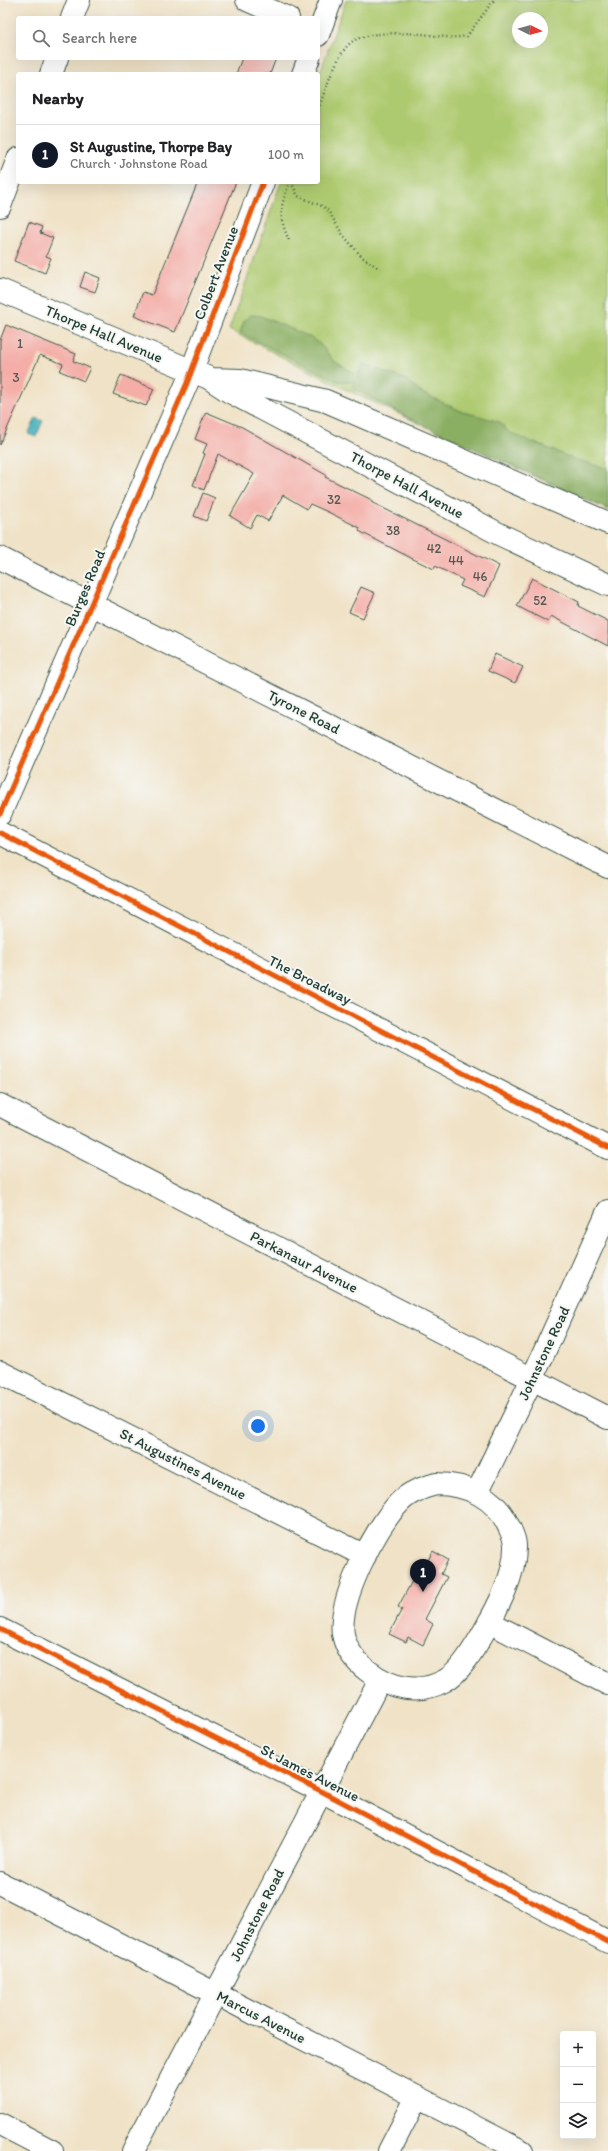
<!DOCTYPE html>
<html lang="en">
<head>
<meta charset="utf-8">
<style>
	body { margin:0; font-family:Itim,sans-serif; background:#f2f2f2; color:#202124 }
	.controls { position:absolute; right:12px; bottom:12px; display:grid; overflow:hidden; border-radius:4px; box-shadow:0 4px 16px #0002 }
	.controls button { width:36px; height:36px; display:grid; place-items:center; padding:0; border:0; border-bottom:1px solid #e0e0e0; background:#fff; color:#202124; font:20px sans-serif }
	.compass { position:absolute; left:512px; top:12px; width:36px; height:36px; border-radius:50%; background:#fff; box-shadow:0 4px 16px #0002; rotate:95deg }
	.you { position:absolute; left:258px; top:1426px; width:14px; height:14px; margin:-10px; border:3px solid #fff; border-radius:50%; background:#1a73e8; box-shadow:0 0 0 6px #1a73e833 }
	.badge { display:grid; place-items:center; width:26px; height:26px; border-radius:50%; background:#111827; color:#fff; font-size:13px; font-weight:700 }
	.pin { position:absolute; translate:-50% -33px; filter:drop-shadow(0 1px 2px #0008) }
	.pin::after { content:''; position:absolute; top:21px; width:14px; height:12px; background:inherit; clip-path:polygon(0 0,100% 0,50% 100%) }
	.list { margin:0; padding:0; list-style:none }
	h2 { display:flex; justify-content:space-between; align-items:center; height:52px; margin:0; padding:0 16px; font-size:17px }
	h2 small { font-size:13px; font-weight:400; color:#757577 }
	.list li { display:grid; grid-template-columns:26px 1fr auto; gap:12px; align-items:center; box-sizing:border-box; height:60px; padding:0 16px; border-top:1px solid #e0e0e0 }
	.list b { display:block; font-size:15px; white-space:nowrap }
	.list p { margin:0; font-size:13px; white-space:nowrap; color:#757577 }
	.list em { font-size:13px; font-style:normal; color:#757577 }
	.icon { flex:none; width:22px; height:22px; fill:none; stroke:currentColor; stroke-width:2; stroke-linecap:round; stroke-linejoin:round }
	.map { position:relative; flex:none; width:608px; height:2151px; overflow:hidden }
	.search { position:absolute; background:#fff; box-shadow:0 4px 16px #0002; left:16px; top:16px; width:304px; height:44px; display:flex; align-items:center; gap:10px; box-sizing:border-box; padding:0 14px; border-radius:4px; color:#757577; font-size:15px }
	.panel { position:absolute; background:#fff; box-shadow:0 4px 16px #0002; left:16px; top:72px; width:304px; height:112px; border-radius:4px }
	.map>svg:first-child { display:block }
	.green { fill:#aeca70; stroke:#668452; fill-rule:evenodd }
	.forest { fill:#8aae62; stroke:#54764b }
	.water { fill:#3fafb8; stroke:#2f7676 }
	.building { fill:#f4ada7 }
	.lines { fill:none; stroke-linecap:round; stroke-linejoin:round }
	.minor-casing { stroke:#3e564a; stroke-width:24 }
	.path { stroke:#3e564a; stroke-width:2.5; stroke-dasharray:1 3; stroke-linecap:butt }
	.minor { stroke:#fff; stroke-width:22 }
	.cycleway-casing { stroke:#f6f6f2; stroke-width:8 }
	.cycleway { stroke:#e8590c; stroke-width:5 }
	.labels { text-anchor:middle; stroke-width:4; stroke-linejoin:round; paint-order:stroke }
	.number-label { font-size:13px; fill:#545951 }
	.street-label { font-size:15px; fill:#1f3d34; stroke:#f6f6f2 }
</style>
</head>
<body>
<div class="map">
<svg width="608" height="2151" viewBox="0 0 608 2151">
	<rect width="100%" height="100%" fill="#f6f6f2"/>
	<filter id="ink" filterUnits="userSpaceOnUse"><feTurbulence type="fractalNoise" baseFrequency=".025" numOctaves="2"/><feDisplacementMap in="SourceGraphic" scale="8" xChannelSelector="R" yChannelSelector="G"/><feConvolveMatrix kernelMatrix="1 2 1 2 8 2 1 2 1" color-interpolation-filters="sRGB"/></filter>
	<filter id="wash" filterUnits="userSpaceOnUse"><feTurbulence type="fractalNoise" baseFrequency=".012" numOctaves="4" result="noise"/><feDisplacementMap in="SourceGraphic" scale="16" xChannelSelector="R" yChannelSelector="G"/><feGaussianBlur stdDeviation="0.9" result="paint"/><feColorMatrix in="noise" values="0 0 0 0 0 0 0 0 0 0 0 0 0 0 0 0 0 1.4 0 .05"/><feComposite in="paint" operator="in"/></filter>
	<g filter="url(#wash)">
		<rect width="100%" height="100%" fill="#f0e2c6"/>
		<path class="green" d="M346 0H608V510L351 392 229 330 281 182H318V78ZM518 18H542V42H518Z"/>
		<path class="forest" d="M251 315 261 316 308 336 321 345 334 361 354 373 353 382 337 381 240 333 244 321Z
			M363 364 407 380 420 392 461 411 500 422 508 432 574 459 608 469V509L423 425 352 388Z"/>
		<path class="water" d="M36 418 43 421 36 437 28 434Z"/>
		<g id="blocks">
			<path class="building" d="M242 58H276L270 74H236Z
				M198 182H236L175 332 134 316 143 292 152 295Z
				M29 222 42 227 40 233 53 238 46 256 51 258 45 273 14 261Z
				M85 272 100 278 95 292 80 287Z
				M6 325 76 354 73 361 90 368 84 381 60 371 63 364 40 355 0 445V340Z
				M121 375 154 389 146 406 113 394Z
				M206 412 242 427 326 475 325 477 372 500 371 502 499 566 485 597 460 586 463 580 435 566 434 569 409 557 359 531 360 528 328 512 310 504 307 509 283 495 268 521 257 515 250 528 230 516 254 474 218 454 204 490 193 485 205 454 203 453 207 444 195 439Z
				M203 493 215 498 206 521 194 516Z
				M532 578 579 602 578 606 608 621V646L551 616 548 622 517 606Z
				M361 587 375 593 363 618 349 612Z
				M495 654 523 667 515 683 488 671Z
				M433 1551 448 1560 441 1574 447 1577 425 1619 433 1624 423 1645 408 1637 406 1642 389 1634 402 1609 398 1607 423 1561 426 1564Z"/>
		</g>
	</g>
	<g filter="url(#ink)">
		<use href="#blocks" fill-opacity="0" stroke="#3e564a" stroke-width="1"/>
		<g class="lines">
			<defs>
				<path id="minor" d="M247 0 288 18
					M72 18 79 0
					M318 35 331 0
					M51 74 57 58
					M303 74 309 58
					M0 206 18 159
					M0 290 209 378 230 392 501 535 608 585
					M212 379 240 380 326 401 608 523
					M0 558 608 867
					M0 814 187 383 263 182
					M0 833 608 1148
					M0 1105 608 1418
					M0 1372 365 1556
					M436 1484C467 1484 496 1497 509 1527 512 1533 515 1539 515 1545 516 1575 497 1609 482 1635 473 1650 460 1673 444 1681 418 1695 390 1688 368 1671 356 1662 346 1650 343 1634 338 1600 375 1528 399 1503 409 1492 422 1488 436 1484Z
					M477 1493 532 1379 608 1211
					M489 1622 608 1684
					M0 1629 321 1791 608 1942
					M0 1883 522 2151
					M0 2124 52 2151
					M133 2151 380 1680
					M389 2151 417 2097"/>
			</defs>
			<use href="#minor" class="minor-casing"/>
			<path class="path" d="M318 109C325 92 337 51 353 41 371 31 401 33 422 34 437 36 453 39 467 36L494 0
				M291 182 298 196 324 207 329 212 343 235 362 257 380 269
				M289 240C278 217 280 205 290 182"/>
			<use href="#minor" class="minor"/>
			<defs>
				<path id="cycleway" d="M0 814 187 383 263 182
					M0 833 608 1148
					M0 1629 321 1791 608 1942"/>
			</defs>
			<use href="#cycleway" class="cycleway-casing"/>
			<use href="#cycleway" class="cycleway"/>
		</g>
	</g>
	<g class="labels">
		<g class="number-label">
			<text x="20" y="348">1</text>
			<text x="16" y="382">3</text>
			<text x="334" y="504">32</text>
			<text x="393" y="535">38</text>
			<text x="434" y="553">42</text>
			<text x="456" y="565">44</text>
			<text x="480" y="581">46</text>
			<text x="540" y="605">52</text>
		</g>
		<g class="street-label">
			<text transform="translate(216 273) rotate(-69)" y="5">Colbert Avenue</text>
			<text transform="translate(104 334) rotate(23)" y="5">Thorpe Hall Avenue</text>
			<text transform="translate(407 485) rotate(28)" y="5">Thorpe Hall Avenue</text>
			<text transform="translate(85 588) rotate(-67)" y="5">Burges Road</text>
			<text transform="translate(304 712) rotate(27)" y="5">Tyrone Road</text>
			<text transform="translate(310 980) rotate(27)" y="5">The Broadway</text>
			<text transform="translate(304 1262) rotate(27)" y="5">Parkanaur Avenue</text>
			<text transform="translate(544 1353) rotate(-65)" y="5">Johnstone Road</text>
			<text transform="translate(183 1464) rotate(27)" y="5">St Augustines Avenue</text>
			<text transform="translate(310 1773) rotate(27)" y="5">St James Avenue</text>
			<text transform="translate(257 1915) rotate(-63)" y="5">Johnstone Road</text>
			<text transform="translate(261 2017) rotate(27)" y="5">Marcus Avenue</text>
		</g>
	</g>
</svg>
<div class="controls">
<button>+</button>
<button>−</button>
<button><svg class="icon" aria-label="layers" viewBox="0 0 24 24"><path d="M12 4l9 5-9 5-9-5zM3 14l9 5 9-5"/></svg></button>
</div>
<svg class="compass" viewBox="-18 -18 36 36"><path d="M0-13l5 13h-10z" fill="#e53935"/><path d="M0 13l5-13h-10z" fill="#757577"/></svg>
<div class="you"></div>
<div class="pin badge" style="left:423px;top:1592px">1</div>
<div class="search"><svg class="icon" aria-label="search" viewBox="0 0 24 24"><circle cx="10" cy="10" r="6"/><path d="M15 15l6 6"/></svg>Search here</div>
<section class="panel">
<h2>Nearby<small></small></h2>
<ul class="list">
<li><span class="badge">1</span><div><b>St Augustine, Thorpe Bay</b><p>Church · Johnstone Road</p></div><em>100 m</em></li>
</ul>
</section>
</div>
</body>
</html>
